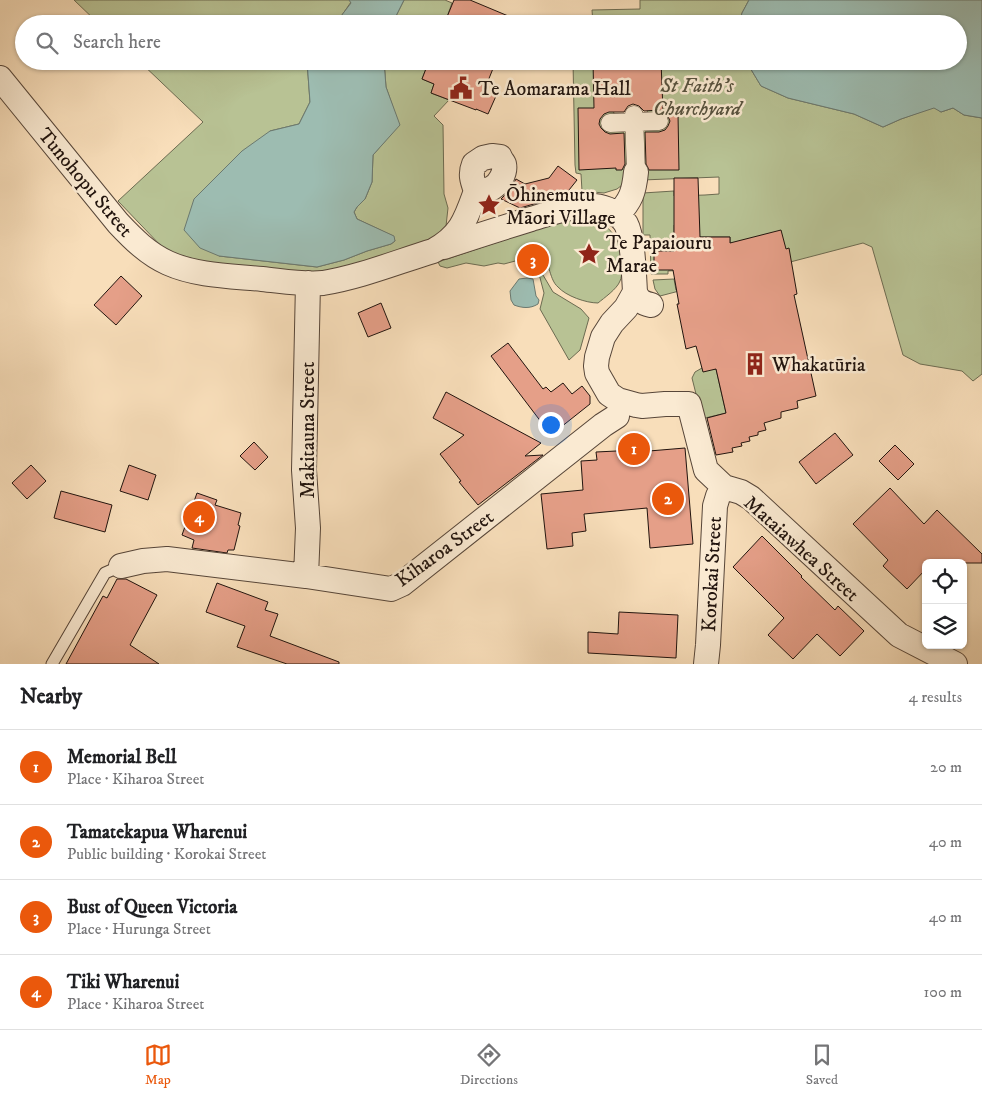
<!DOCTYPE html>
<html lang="en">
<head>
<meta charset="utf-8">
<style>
	body { margin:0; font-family:"IM FELL DW Pica",serif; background:#f6f6f6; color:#202124 }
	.controls { position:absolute; right:15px; bottom:15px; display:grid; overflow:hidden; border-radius:8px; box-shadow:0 1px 4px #0004 }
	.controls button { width:45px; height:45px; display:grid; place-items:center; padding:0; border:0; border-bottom:1px solid #e0e0e0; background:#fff; color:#202124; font:25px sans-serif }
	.you { position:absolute; left:550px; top:424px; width:18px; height:18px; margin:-12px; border:4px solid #fff; border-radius:50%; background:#1a73e8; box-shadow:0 0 0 8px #1a73e833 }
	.badge { display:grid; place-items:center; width:32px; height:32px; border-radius:50%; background:#ea580c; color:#fff; font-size:16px; font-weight:700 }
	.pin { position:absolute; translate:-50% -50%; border:2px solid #fff; box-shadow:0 1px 5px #0006 }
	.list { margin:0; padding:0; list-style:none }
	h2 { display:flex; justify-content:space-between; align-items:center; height:65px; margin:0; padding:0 20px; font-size:21px }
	h2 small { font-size:16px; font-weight:400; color:#757577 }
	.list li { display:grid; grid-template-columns:32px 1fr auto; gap:15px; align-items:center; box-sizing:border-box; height:75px; padding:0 20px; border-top:1px solid #e0e0e0 }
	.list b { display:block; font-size:19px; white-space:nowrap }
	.list p { margin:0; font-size:16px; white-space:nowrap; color:#757577 }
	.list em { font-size:16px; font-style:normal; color:#757577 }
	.icon { flex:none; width:28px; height:28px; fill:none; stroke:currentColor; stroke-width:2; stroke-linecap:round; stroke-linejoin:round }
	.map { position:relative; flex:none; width:982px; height:664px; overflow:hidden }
	.search { position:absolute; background:#fff; box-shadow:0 1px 4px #0004; left:15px; right:15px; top:15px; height:55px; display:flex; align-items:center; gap:12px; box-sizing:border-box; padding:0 18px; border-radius:28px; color:#757577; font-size:19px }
	.sheet { height:365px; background:#fff }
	nav { display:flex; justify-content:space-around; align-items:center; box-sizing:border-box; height:70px; border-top:1px solid #e0e0e0; background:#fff; font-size:14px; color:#757577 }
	nav a { display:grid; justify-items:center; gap:2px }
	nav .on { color:#ea580c }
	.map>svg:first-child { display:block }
	.green { fill:#b8c294; stroke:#6c6b51; fill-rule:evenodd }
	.water { fill:#9dbcb1; stroke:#6b7970 }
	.building { fill:#e59f88; stroke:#21140e }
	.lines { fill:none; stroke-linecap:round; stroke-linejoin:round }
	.service-casing { stroke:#574639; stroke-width:13 }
	.pedestrian-casing { stroke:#574639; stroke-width:19 }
	.minor-casing { stroke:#574639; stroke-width:26 }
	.service { stroke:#faead2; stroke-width:11 }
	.pedestrian { stroke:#faead2; stroke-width:18 }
	.minor { stroke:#faead2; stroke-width:24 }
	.labels { text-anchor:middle; stroke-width:5; stroke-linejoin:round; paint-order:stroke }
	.park-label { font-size:20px; font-style:italic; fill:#56513d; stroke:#faead2 }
	.poi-label { font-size:20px; fill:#21140e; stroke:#faead2; text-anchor:start }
	.street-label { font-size:20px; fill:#21140e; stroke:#faead2 }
</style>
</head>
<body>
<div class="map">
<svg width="982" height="664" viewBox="0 0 982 664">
	<rect width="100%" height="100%" fill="#f8deba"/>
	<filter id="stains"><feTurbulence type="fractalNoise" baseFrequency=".004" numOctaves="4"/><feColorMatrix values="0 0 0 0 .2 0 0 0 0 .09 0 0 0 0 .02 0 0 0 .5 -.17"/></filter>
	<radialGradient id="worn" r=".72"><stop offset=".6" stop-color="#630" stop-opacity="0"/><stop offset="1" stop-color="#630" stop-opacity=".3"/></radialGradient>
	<path class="green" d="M74 0H349L351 2 338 21 312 18 308 24H99Z
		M404 0H445L452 3 447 17 448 18 446 24H392Z
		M640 0H749L742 13 739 24H593L592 10 640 9Z
		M139 61H307L310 102 299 124 270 131 219 256 317 267 344 260 367 251 391 244 395 241 393 236 357 219 354 212 357 207 365 199 372 182 373 155 399 125 386 87 384 61H429L422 79 434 84 431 93 449 100 434 116 443 125 444 194 448 208 446 226 441 233 430 243 321 275 195 264 163 248 118 201 203 122Z
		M573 61H593L613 108 614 114 647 113 650 97H662L661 61H746L761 86 788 98 854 114 883 127 901 119 934 107 941 112 953 108 964 115 982 118V374L973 381 962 371 920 364 903 355 872 247 863 243 660 296 655 289 653 280 674 279 676 290 690 287 687 270 668 271V274H651L650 235H643V193L674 191V196L705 195 719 194V177L642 180 626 182 617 189 604 193 582 191 581 174 576 173 575 165ZM674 225H678L700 237H730L731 263 678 233H674Z
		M570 218C599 219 618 226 621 258 621 265 623 275 620 281 617 289 604 298 598 303 586 303 566 296 558 287 553 283 551 275 549 269 548 264 550 258 548 254 546 246 534 244 528 245L522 253 519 260 504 264 498 263 484 266 466 263 447 268 440 266 438 262Z
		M539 274 543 275 553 292 581 309 589 318 580 350 569 360 540 309 544 293Z
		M702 368 703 370 716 369 726 413 705 418 703 422 692 378 695 372Z"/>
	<path class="water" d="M349 0H404L392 24H308L312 18 338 20 351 3Z
		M749 0H982V118L964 115 953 108 941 112 934 108 901 119 883 127 854 114 788 98 761 86 746 61H958V24H739L742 13Z
		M307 61H384L386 87 400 125 373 155 372 182 365 199 357 207 354 212 357 219 394 236 395 241 391 244 367 251 344 260 317 267 219 256 200 248 184 230 194 199 242 151 270 131 299 124 310 102Z
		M527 278 533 279 536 296 539 300 538 304C530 309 522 308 514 305L511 300 510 291 519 279Z"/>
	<path class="building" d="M454 0H470L513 18 511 24H446L448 18 447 17Z
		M429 61H496L484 91 496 96 488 114 476 109V110L431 93 434 84 422 79Z
		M593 61H661L663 111 659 110 644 111 639 106 633 104 628 106 624 112H609L604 114 600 119 599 124 601 128 605 132 610 134 624 133 625 164 622 170H616V168L579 170 578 108H594Z
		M667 114H678L679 170H649L646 164 645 132H659L665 130 668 126 670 121Z
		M558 166 577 180 565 195 520 208 501 199 510 190 516 179 525 184 549 178Z
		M674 178H698L700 237H730V243L781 230 786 249 789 248 797 294 794 295 816 396 797 401 798 408 781 412V418L764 423 766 430 758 432V435L749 437 750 441 741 443 742 446 732 448 733 452 716 455 707 418 726 413 716 369 703 372 696 346 686 349 677 304H679L673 270H654V251H674Z
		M121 276 142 296 116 325 94 305Z
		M381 303 391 328 368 337 358 313Z
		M508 343 543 389 546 387 551 392 563 383 572 394 582 386 590 396V404L551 435 491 356Z
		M446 392 541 443 525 456 543 455 478 505 459 482 461 481 440 454 464 435 433 418Z
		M835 433 853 455 816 484 799 462Z
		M254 442 268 457 255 470 240 456Z
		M895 445 914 464 898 480 879 461Z
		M685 448 693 544 650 548 647 508 584 514 586 531 572 533 573 546 547 549 541 494 583 490 581 461 597 460 596 452 637 450V452Z
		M31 465 46 481 27 499 12 483Z
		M129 465 156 475 148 500 120 491Z
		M890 488 924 524 937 510 982 554V563H926V569L907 589 883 566 888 560 853 524Z
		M61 491 112 505 105 532 54 518Z
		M197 493 217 500 215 505 241 513 238 525 240 526 234 550H228L227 553 192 548 194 540 182 535Z
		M762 536 802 576 801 577 835 610 838 606 864 631 840 656 817 634 793 659 768 635 784 618 733 567Z
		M117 579H126L157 595 130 645 159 664H66L103 596 107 598Z
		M217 583 268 602 265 610 278 614 270 636 339 662V664H287L237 647 245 626 206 612Z
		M619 612 678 615 676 658 588 653V632L618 634Z"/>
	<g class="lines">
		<defs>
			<path id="service" d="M52 664 105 573 121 566"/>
			<path id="pedestrian" d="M634 115 636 172
				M610 123 659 121"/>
			<path id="minor" d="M0 78 118 223C133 239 148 254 168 263 197 276 231 276 262 279 282 281 303 285 323 283 360 277 397 262 433 251 461 236 466 219 476 191
				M492 156 500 157C501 160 503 162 504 164 506 173 499 184 492 188 487 191 482 191 476 191 472 180 470 174 474 164L483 158Z
				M617 215C631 201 634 192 636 172
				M444 247C473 237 502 228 531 219 551 213 572 205 594 206 606 207 619 213 626 224 633 237 634 276 635 292 638 300 642 303 651 305
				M635 292 626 308 612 323 603 337 597 357 596 366 597 373 609 394 618 400 636 405 642 406 665 404H689L706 470 724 487 741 492 751 498 899 635 955 664
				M121 566 143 561 167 559 306 576 391 589 402 584 603 425 617 416
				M306 576 308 528 304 470 308 283
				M706 664 708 645 715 506 718 496 724 487"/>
		</defs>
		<use href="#service" class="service-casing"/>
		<use href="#pedestrian" class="pedestrian-casing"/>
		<use href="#minor" class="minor-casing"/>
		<use href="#service" class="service"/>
		<use href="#pedestrian" class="pedestrian"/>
		<use href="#minor" class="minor"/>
	</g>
	<defs>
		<symbol id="civic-bare" viewBox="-9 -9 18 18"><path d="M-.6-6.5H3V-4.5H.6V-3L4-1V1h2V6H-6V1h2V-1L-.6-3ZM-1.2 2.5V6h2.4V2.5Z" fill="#8f2418" stroke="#faead2" stroke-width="2.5" paint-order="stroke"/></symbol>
		<symbol id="sight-bare" viewBox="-9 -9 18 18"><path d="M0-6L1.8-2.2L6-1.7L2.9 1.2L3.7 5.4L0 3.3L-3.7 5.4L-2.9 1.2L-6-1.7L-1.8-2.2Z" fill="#8f2418" stroke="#faead2" stroke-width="2.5" paint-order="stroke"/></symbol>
		<symbol id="building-bare" viewBox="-9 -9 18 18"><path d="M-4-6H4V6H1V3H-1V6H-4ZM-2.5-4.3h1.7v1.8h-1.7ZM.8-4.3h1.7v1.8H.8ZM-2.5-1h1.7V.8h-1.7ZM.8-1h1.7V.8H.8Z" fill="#8f2418" stroke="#faead2" stroke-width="2.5" paint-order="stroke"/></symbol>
	</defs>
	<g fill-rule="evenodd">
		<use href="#civic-bare" x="445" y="72" width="32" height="32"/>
		<use href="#sight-bare" x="473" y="189" width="32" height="32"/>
		<use href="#sight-bare" x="573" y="238" width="32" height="32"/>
		<use href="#building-bare" x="739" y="348" width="32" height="32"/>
	</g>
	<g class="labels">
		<g class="park-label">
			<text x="697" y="92">St Faith's<tspan x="697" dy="23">Churchyard</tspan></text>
		</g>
		<g class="poi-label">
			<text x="478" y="95">Te Aomarama Hall</text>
			<text x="506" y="201">Ōhinemutu<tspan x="506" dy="23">Māori Village</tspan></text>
			<text x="606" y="249">Te Papaiouru<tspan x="606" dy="23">Marae</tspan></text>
			<text x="772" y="371">Whakatūria</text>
		</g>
		<g class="street-label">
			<text transform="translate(86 182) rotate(50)" y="7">Tunohopu Street</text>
			<text transform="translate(307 430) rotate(-90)" y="7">Makitauna Street</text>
			<text transform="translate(444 548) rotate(-36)" y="7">Kiharoa Street</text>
			<text transform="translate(802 548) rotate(42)" y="7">Mataiawhea Street</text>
			<text transform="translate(711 574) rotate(-87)" y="7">Korokai Street</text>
		</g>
	</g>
	<rect width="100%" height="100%" filter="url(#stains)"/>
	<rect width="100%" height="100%" fill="url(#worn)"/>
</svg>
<div class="controls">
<button><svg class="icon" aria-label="locate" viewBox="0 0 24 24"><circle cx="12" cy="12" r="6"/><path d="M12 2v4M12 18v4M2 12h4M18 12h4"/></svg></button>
<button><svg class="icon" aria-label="layers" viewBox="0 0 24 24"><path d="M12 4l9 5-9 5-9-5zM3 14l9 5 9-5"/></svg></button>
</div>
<div class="you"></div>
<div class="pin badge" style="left:634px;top:449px">1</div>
<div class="pin badge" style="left:668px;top:499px">2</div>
<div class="pin badge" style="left:533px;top:260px">3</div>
<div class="pin badge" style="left:199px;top:517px">4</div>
<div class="search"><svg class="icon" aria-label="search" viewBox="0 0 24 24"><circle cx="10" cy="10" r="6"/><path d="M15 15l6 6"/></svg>Search here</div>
</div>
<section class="sheet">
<h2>Nearby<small>4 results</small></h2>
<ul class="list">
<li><span class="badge">1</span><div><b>Memorial Bell</b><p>Place · Kiharoa Street</p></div><em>20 m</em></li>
<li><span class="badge">2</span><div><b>Tamatekapua Wharenui</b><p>Public building · Korokai Street</p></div><em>40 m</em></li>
<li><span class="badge">3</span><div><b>Bust of Queen Victoria</b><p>Place · Hurunga Street</p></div><em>40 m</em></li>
<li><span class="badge">4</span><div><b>Tiki Wharenui</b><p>Place · Kiharoa Street</p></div><em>100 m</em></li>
</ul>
</section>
<nav>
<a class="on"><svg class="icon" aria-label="map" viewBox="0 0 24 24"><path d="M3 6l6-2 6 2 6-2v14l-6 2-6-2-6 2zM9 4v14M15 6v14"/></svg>Map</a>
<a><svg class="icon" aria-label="directions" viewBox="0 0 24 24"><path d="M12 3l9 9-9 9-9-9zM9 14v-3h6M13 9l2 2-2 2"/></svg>Directions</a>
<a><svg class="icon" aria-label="saved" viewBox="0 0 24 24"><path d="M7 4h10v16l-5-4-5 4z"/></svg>Saved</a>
</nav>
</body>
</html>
